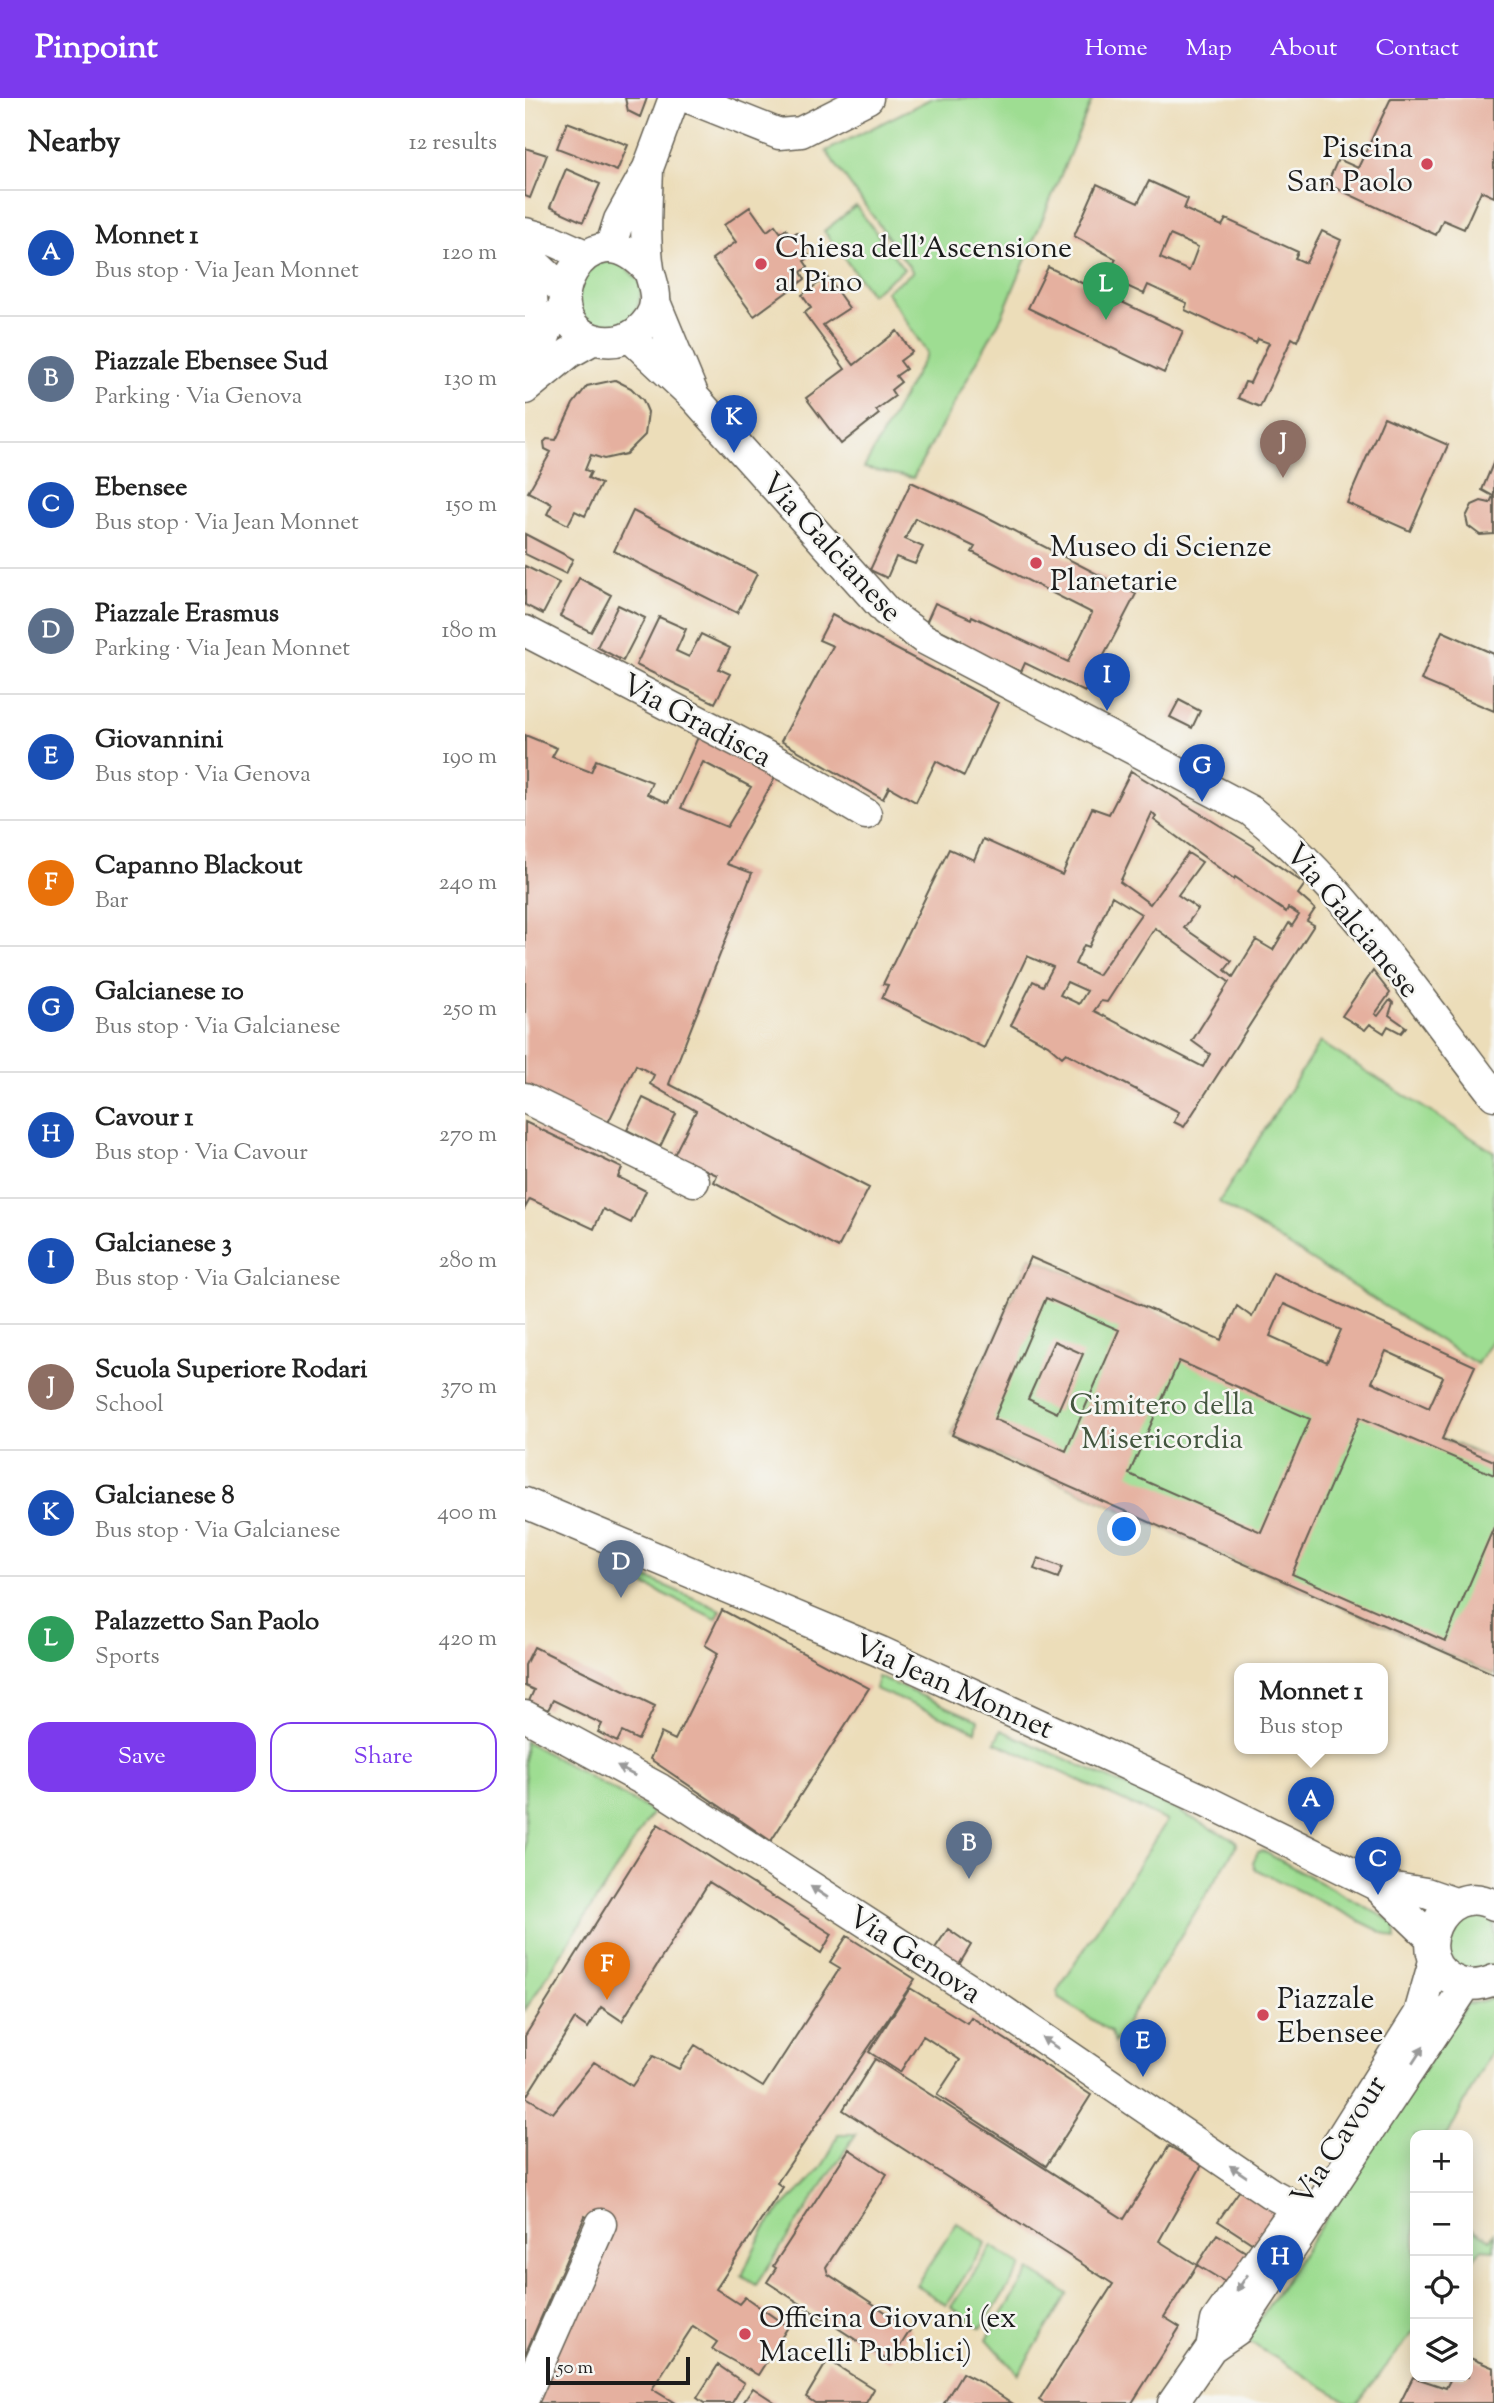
<!DOCTYPE html>
<html lang="en">
<head>
<meta charset="utf-8">
<style>
	body { margin:0; font-family:"Sorts Mill Goudy",serif; background:#f6f6f6; color:#222 }
	.controls { position:absolute; right:21px; bottom:21px; display:grid; overflow:hidden; border-radius:14px; box-shadow:0 4px 18px #0003 }
	.controls button { width:63px; height:63px; display:grid; place-items:center; padding:0; border:0; border-bottom:2px solid #e0e0e0; background:#fff; color:#222; font:35px sans-serif }
	.scale { position:absolute; left:21px; bottom:18px; width:144px; box-sizing:border-box; padding-left:7px; border:4px solid #1c1c1c; border-top:0; font-size:19px; line-height:24px; white-space:nowrap; color:#1c1c1c; -webkit-text-stroke:5px #f6f6f2; paint-order:stroke }
	.you { position:absolute; left:600px; top:1432px; width:24px; height:24px; margin:-18px; border:5px solid #fff; border-radius:50%; background:#1a73e8; box-shadow:0 0 0 10px #1a73e833 }
	.badge { display:grid; place-items:center; width:46px; height:46px; border-radius:50%; background:#7c3aed; color:#fff; font-size:23px; font-weight:700 }
	.pin { position:absolute; translate:-50% -58px; filter:drop-shadow(0 2px 4px #0008) }
	.pin::after { content:''; position:absolute; top:37px; width:24px; height:21px; background:inherit; clip-path:polygon(0 0,100% 0,50% 100%) }
	.popup { position:absolute; left:709px; top:1565px; width:154px; height:91px; box-sizing:border-box; display:grid; place-content:center; border-radius:14px; background:#fff; filter:drop-shadow(0 2px 5px #0005); font-size:23px; white-space:nowrap; color:#767676 }
	.popup b { font-size:26px; color:#222 }
	.popup::after { content:''; position:absolute; left:50%; top:100%; margin-left:-14px; border:14px solid transparent; border-top-color:#fff }
	.list { margin:0; padding:0; list-style:none }
	h2 { display:flex; justify-content:space-between; align-items:center; height:91px; margin:0; padding:0 28px; font-size:30px }
	h2 small { font-size:23px; font-weight:400; color:#767676 }
	.list li { display:grid; grid-template-columns:46px 1fr auto; gap:21px; align-items:center; box-sizing:border-box; height:126px; padding:0 28px; border-top:2px solid #e0e0e0 }
	.list b { display:block; font-size:26px; white-space:nowrap }
	.list p { margin:0; font-size:23px; white-space:nowrap; color:#767676 }
	.list em { font-size:23px; font-style:normal; color:#767676 }
	.actions { display:flex; gap:14px; padding:21px 28px }
	.actions a { flex:1; padding:16px 0; border:2px solid #7c3aed; border-radius:21px; text-align:center; font-size:24px; color:#7c3aed }
	.actions .main { background:#7c3aed; color:#fff }
	.icon { flex:none; width:38px; height:38px; fill:none; stroke:currentColor; stroke-width:2; stroke-linecap:round; stroke-linejoin:round }
	.map { position:relative; flex:none; width:969px; height:2305px; overflow:hidden }
	header { display:flex; align-items:center; gap:42px; box-sizing:border-box; height:98px; padding:0 35px; background:#7c3aed; color:#fff }
	header strong { font-size:33px }
	nav { display:flex; gap:38px; margin-inline-start:auto; font-size:24px }
	main { display:flex }
	aside { flex:1; background:#fff }
	.map>svg:first-child { display:block }
	.green { fill:#9edd92; stroke:#5d7c57; stroke-width:2 }
	.building { fill:#e5b09f; fill-rule:evenodd }
	.lines { fill:none; stroke-linecap:round; stroke-linejoin:round }
	.minor-casing { stroke:#656053; stroke-width:33 }
	.minor { stroke:#fff; stroke-width:30 }
	.oneway { fill:#999 }
	.poi-dot { fill:#d1495b; stroke:#f6f6f2; stroke-width:2.5 }
	.labels { text-anchor:middle; stroke-width:5; stroke-linejoin:round; paint-order:stroke }
	.poi-label { font-size:30px; fill:#1c1c1c; stroke:#f6f6f2; text-anchor:start }
	.street-label { font-size:30px; fill:#1c1c1c; stroke:#f6f6f2 }
	.park-label { font-size:30px; fill:#43563f; stroke:#f6f6f2 }
</style>
</head>
<body>
<header>
<strong>Pinpoint</strong>
<nav><a>Home</a><a>Map</a><a>About</a><a>Contact</a></nav>
</header>
<main>
<aside>
<h2>Nearby<small>12 results</small></h2>
<ul class="list">
<li><span class="badge" style="background:#1a4fb4">A</span><div><b>Monnet 1</b><p>Bus stop · Via Jean Monnet</p></div><em>120 m</em></li>
<li><span class="badge" style="background:#5c6f8a">B</span><div><b>Piazzale Ebensee Sud</b><p>Parking · Via Genova</p></div><em>130 m</em></li>
<li><span class="badge" style="background:#1a4fb4">C</span><div><b>Ebensee</b><p>Bus stop · Via Jean Monnet</p></div><em>150 m</em></li>
<li><span class="badge" style="background:#5c6f8a">D</span><div><b>Piazzale Erasmus</b><p>Parking · Via Jean Monnet</p></div><em>180 m</em></li>
<li><span class="badge" style="background:#1a4fb4">E</span><div><b>Giovannini</b><p>Bus stop · Via Genova</p></div><em>190 m</em></li>
<li><span class="badge" style="background:#e8710a">F</span><div><b>Capanno Blackout</b><p>Bar</p></div><em>240 m</em></li>
<li><span class="badge" style="background:#1a4fb4">G</span><div><b>Galcianese 10</b><p>Bus stop · Via Galcianese</p></div><em>250 m</em></li>
<li><span class="badge" style="background:#1a4fb4">H</span><div><b>Cavour 1</b><p>Bus stop · Via Cavour</p></div><em>270 m</em></li>
<li><span class="badge" style="background:#1a4fb4">I</span><div><b>Galcianese 3</b><p>Bus stop · Via Galcianese</p></div><em>280 m</em></li>
<li><span class="badge" style="background:#8d6e63">J</span><div><b>Scuola Superiore Rodari</b><p>School</p></div><em>370 m</em></li>
<li><span class="badge" style="background:#1a4fb4">K</span><div><b>Galcianese 8</b><p>Bus stop · Via Galcianese</p></div><em>400 m</em></li>
<li><span class="badge" style="background:#2e9e5b">L</span><div><b>Palazzetto San Paolo</b><p>Sports</p></div><em>420 m</em></li>
</ul>
<div class="actions"><a class="main">Save</a><a>Share</a></div>
</aside>
<div class="map">
<svg width="969" height="2305" viewBox="0 0 969 2305">
	<rect width="100%" height="100%" fill="#f6f6f2"/>
	<filter id="ink" filterUnits="userSpaceOnUse"><feTurbulence type="fractalNoise" baseFrequency=".0143" numOctaves="2"/><feDisplacementMap in="SourceGraphic" scale="14" xChannelSelector="R" yChannelSelector="G"/><feConvolveMatrix kernelMatrix="1 2 1 2 8 2 1 2 1" color-interpolation-filters="sRGB"/></filter>
	<filter id="wash" filterUnits="userSpaceOnUse"><feTurbulence type="fractalNoise" baseFrequency=".00686" numOctaves="4" result="noise"/><feDisplacementMap in="SourceGraphic" scale="28" xChannelSelector="R" yChannelSelector="G"/><feGaussianBlur stdDeviation="1.57" result="paint"/><feColorMatrix in="noise" values="0 0 0 0 0 0 0 0 0 0 0 0 0 0 0 0 0 1.4 0 .05"/><feComposite in="paint" operator="in"/></filter>
	<g filter="url(#wash)">
		<rect width="100%" height="100%" fill="#ecddb9"/>
		<path class="green" d="M407 0H568L477 218 388 380 339 370 402 255 361 193 388 174 301 53Z
			M331 108 379 171 346 196 299 133Z
			M93 162 116 185C116 228 89 242 54 215L50 184 62 167Z
			M795 944 969 1054V1238L952 1266 694 1104Z
			M505 1159 969 1363V1576L427 1337Z
			M104 1472 196 1512 191 1521 101 1478Z
			M353 1579 453 1622 451 1633 350 1591Z
			M476 1632 634 1703 711 1743 712 1747 589 1945 586 1934 534 1900 532 1893 642 1723 470 1644Z
			M0 1643 128 1714 0 1912Z
			M738 1753 870 1825 871 1841 730 1771 728 1764 733 1754Z
			M949 1814 969 1823V1865C932 1894 893 1833 949 1814Z
			M969 1900V1947L923 2037H890V2232L832 2305H825L721 2242 941 1907Z
			M313 2036H331L231 2187 217 2178C226 2158 234 2137 248 2120 276 2086 296 2083 313 2036Z
			M432 2125 461 2145 421 2207 391 2187Z
			M943 2127 965 2141 969 2135V2152L956 2151 943 2167Z
			M467 2148 497 2168 456 2230 426 2209Z
			M505 2172 543 2196 493 2276 462 2241Z"/>
		<g id="blocks">
			<path class="building" d="M100 0H122L115 19 103 13Z
				M866 0H969V99L956 93 939 131 918 122 911 137 802 86 813 61 833 70Z
				M42 24 103 47 92 73 32 50Z
				M0 50 22 57 5 100 0 98Z
				M41 71 75 86 58 124 25 109Z
				M624 83 663 101 659 111 697 128 701 121 773 154 770 160 781 165 797 133 816 142 772 243 767 240 735 309 713 300 720 284 725 285 744 245 733 241 731 245 660 212 662 205 623 187 619 196 582 179 591 161 549 138 572 86 613 105ZM645 137 673 149 664 173 635 160Z
				M225 109 242 133 250 127 256 135 261 131 266 138 272 134 284 150 281 153 285 159 279 163 283 169 276 174 280 181 229 218 187 161 211 144 199 127Z
				M523 169 658 233 639 275 503 210Z
				M302 179 324 210 298 227 329 267 372 233 387 254 375 263 381 271 371 278 376 284 366 292 370 298 351 312 354 316 316 346 281 300 320 271 279 215 286 210 277 197Z
				M90 282 106 290 118 302 123 314 120 337 101 356 79 361 66 357 60 372 66 374 63 380 76 386 60 418 50 413 43 427 22 416 27 406 3 394 26 354 20 351 19 344 22 341 31 342 48 306 62 288Z
				M859 319 923 347 885 433 822 405Z
				M969 363V436L955 437 943 428 941 419 947 407 956 403 965 405 968 398 957 392Z
				M386 384 464 420 611 496 560 594 500 565 496 574 434 546 436 542 401 525 410 505 446 521 447 518 543 564 567 515 447 454 450 449 390 420 380 441 398 449 390 466 371 459 362 480 345 472Z
				M108 413 232 476 212 515 89 453Z
				M0 436 48 461 41 476 0 456Z
				M0 468 34 485 18 516 0 507Z
				M54 480 86 497 66 534 35 518Z
				M93 507 120 520 98 563 72 549Z
				M307 517 473 605 439 678 411 663 391 704 364 689 358 701 256 643 308 548 294 542Z
				M134 519 161 531 151 553 164 559 176 536 205 550 194 571 205 576 190 605 111 567Z
				M917 533 969 556V613L896 582Z
				M578 581 592 588 583 606 568 598Z
				M654 602 675 613 667 630 645 619Z
				M0 637 32 650 27 659 66 674 71 662 127 684 122 696 143 705 174 637 222 660 220 664 250 680 202 766 227 775 144 986 344 1090 313 1150 189 1084 192 1077 149 1057 171 1013 125 986 129 977 111 967 81 1029 0 990ZM178 664 226 689 202 729 156 710Z
				M606 673 730 749 729 751 780 786 773 796 790 811 782 823 789 827 659 1029 649 1024 654 1014 541 955 537 959 523 947 486 927 508 883 518 888 528 869 502 858 459 950 357 900 363 887 358 886 424 751 449 762 458 741 537 777 567 710 584 716ZM627 715 631 719 629 722 709 781 710 779 761 814 763 810 774 817 767 828 764 825 748 852 731 842 708 879 700 872 707 863 659 830 673 811 653 797 677 764 663 755 625 806 595 784ZM587 798 616 816 573 877 550 866 559 847 564 849ZM630 830 704 884 667 943 685 956 678 969 569 913 576 903 582 904ZM542 884 562 893 554 906 535 897Z
				M848 873 865 895 850 916 853 918 865 902 868 905 864 917 881 929 876 935 863 928 859 935 845 926 840 932 817 918Z
				M118 1000 151 1016 135 1049 102 1032Z
				M0 1024 97 1070 93 1079 121 1093 106 1125 78 1111 69 1131 5 1101 0 1110Z
				M505 1159 696 1242 712 1208 727 1219 748 1175 950 1268 917 1341 969 1363V1377L835 1319 767 1476 920 1543 969 1429V1576L427 1337ZM521 1200 594 1232 541 1353 469 1321ZM759 1206 816 1232 802 1264 745 1238ZM861 1253 918 1279 904 1310 847 1284ZM654 1263 785 1321 736 1434 604 1376Z
				M529 1243 558 1256 532 1315 503 1301Z
				M513 1460 537 1469 533 1480 509 1471Z
				M197 1512 344 1590 246 1743 125 1661 136 1635 150 1642 193 1555 180 1547Z
				M9 1549 130 1608 113 1642 97 1634 92 1644 73 1634 77 1626 28 1602 23 1612 4 1603 9 1592 0 1588V1567Z
				M133 1726 307 1836 296 1855 184 1784 97 1923 76 1909 63 1930 50 1921 1 1999 28 2015 69 1964 107 1988 128 1958 154 1971 170 1947 238 1989 315 1870 305 1864 322 1838 390 1881 252 2085 258 2089 191 2191 214 2206 220 2199 263 2229 233 2277 187 2251 192 2244 168 2228 127 2291 150 2305H10L68 2122 60 2118 0 2257V1938Z
				M423 1831 446 1847 429 1875 404 1859Z
				M385 1890 442 1925 446 1919 566 1997 521 2068 412 1997 435 1962 423 1954 398 1938 375 1974 344 1954Z
				M350 1961 599 2121 644 2048 677 2067 634 2143 672 2167 639 2219 655 2229 607 2305H518L514 2302 588 2186 318 2012Z
				M324 2051 362 2076 301 2169 303 2176 386 2231 365 2264 242 2184 251 2170 248 2168Z
				M715 2092 757 2117 736 2151 693 2123Z
				M692 2136 724 2156 705 2187 672 2167Z
				M945 2260 969 2270V2305H875L888 2279 921 2290 925 2282 917 2279H943Z
				M303 2262 349 2291 341 2305H290L281 2299Z
				M193 2267 219 2285 207 2305H179L172 2300Z
				M437 2275 455 2284 487 2305H419Z
				M228 2290 251 2305H218Z"/>
		</g>
	</g>
	<g filter="url(#ink)">
		<use href="#blocks" fill-opacity="0" stroke="#656053" stroke-width="2"/>
		<g class="lines">
			<defs>
				<path id="minor" d="M164 0 254 36 276 34 343 0
					M123 70C122 103 119 138 124 171 126 182 131 191 130 203 130 215 121 226 112 234 100 243 86 245 72 242 0 223 62 100 124 173
					M0 135 29 143 60 157
					M85 150 94 122 123 70 149 0
					M0 156 38 192
					M0 184C14 203 6 220 0 240
					M130 204 168 296
					M105 239 169 299 361 513 399 541 726 713C823 791 893 899 969 997
					M0 291 23 230 39 208
					M0 291 44 255 69 241
					M0 533 264 670 341 716
					M0 1000 169 1083
					M0 1405 356 1554 681 1703 851 1787 901 1795 930 1805
					M0 1618 135 1691 469 1907 745 2095 771 2109
					M851 1787 905 1839
					M969 1807C917 1779 878 1864 933 1884 945 1889 957 1887 969 1882
					M812 2046 894 1916 909 1863
					M686 2250 691 2223 772 2108
					M0 2298 76 2126
					M648 2305 686 2250 712 2232 941 1887"/>
			</defs>
			<use href="#minor" class="minor-casing"/>
			<use href="#minor" class="minor"/>
		</g>
		<defs><path id="oneway-solid" d="M-6-.8H1V-3.2L6.5 0L1 3.2V.8H-6Z" transform="scale(1.75)"/></defs>
		<g class="oneway">
			<use href="#oneway-solid" transform="translate(101 1673) rotate(-152)"/>
			<use href="#oneway-solid" transform="translate(294 1794) rotate(-147)"/>
			<use href="#oneway-solid" transform="translate(525 1945) rotate(-146)"/>
			<use href="#oneway-solid" transform="translate(893 1957) rotate(-57)"/>
			<use href="#oneway-solid" transform="translate(713 2073) rotate(-146)"/>
			<use href="#oneway-solid" transform="translate(717 2185) rotate(124)"/>
		</g>
	</g>
	<g class="poi-dot">
		<circle cx="902" cy="66" r="7"/>
		<circle cx="236" cy="166" r="7"/>
		<circle cx="511" cy="465" r="7"/>
		<circle cx="738" cy="1917" r="7"/>
		<circle cx="220" cy="2236" r="7"/>
	</g>
	<g class="labels">
		<g class="poi-label">
			<text x="888" y="59" text-anchor="end">Piscina<tspan x="888" dy="34">San Paolo</tspan></text>
			<text x="250" y="159">Chiesa dell'Ascensione<tspan x="250" dy="34">al Pino</tspan></text>
			<text x="525" y="458">Museo di Scienze<tspan x="525" dy="34">Planetarie</tspan></text>
			<text x="752" y="1910">Piazzale<tspan x="752" dy="34">Ebensee</tspan></text>
			<text x="234" y="2229">Officina Giovani (ex<tspan x="234" dy="34">Macelli Pubblici)</tspan></text>
		</g>
		<g class="street-label">
			<text transform="translate(307 449) rotate(47)" y="10">Via Galcianese</text>
			<text transform="translate(172 622) rotate(28)" y="10">Via Gradisca</text>
			<text transform="translate(828 822) rotate(50)" y="10">Via Galcianese</text>
			<text transform="translate(429 1588) rotate(24)" y="10">Via Jean Monnet</text>
			<text transform="translate(390 1856) rotate(33)" y="10">Via Genova</text>
			<text transform="translate(813 2042) rotate(-57)" y="10">Via Cavour</text>
		</g>
		<g class="park-label">
			<text x="637" y="1316">Cimitero della<tspan x="637" dy="34">Misericordia</tspan></text>
		</g>
	</g>
</svg>
<div class="controls">
<button>+</button>
<button>−</button>
<button><svg class="icon" aria-label="locate" viewBox="0 0 24 24"><circle cx="12" cy="12" r="6"/><path d="M12 2v4M12 18v4M2 12h4M18 12h4"/></svg></button>
<button><svg class="icon" aria-label="layers" viewBox="0 0 24 24"><path d="M12 4l9 5-9 5-9-5zM3 14l9 5 9-5"/></svg></button>
</div>
<div class="scale">50 m</div>
<div class="you"></div>
<div class="pin badge" style="left:786px;top:1737px;background:#1a4fb4">A</div>
<div class="popup"><b>Monnet 1</b>Bus stop</div>
<div class="pin badge" style="left:444px;top:1781px;background:#5c6f8a">B</div>
<div class="pin badge" style="left:853px;top:1797px;background:#1a4fb4">C</div>
<div class="pin badge" style="left:96px;top:1500px;background:#5c6f8a">D</div>
<div class="pin badge" style="left:618px;top:1979px;background:#1a4fb4">E</div>
<div class="pin badge" style="left:82px;top:1902px;background:#e8710a">F</div>
<div class="pin badge" style="left:677px;top:704px;background:#1a4fb4">G</div>
<div class="pin badge" style="left:755px;top:2195px;background:#1a4fb4">H</div>
<div class="pin badge" style="left:582px;top:613px;background:#1a4fb4">I</div>
<div class="pin badge" style="left:758px;top:380px;background:#8d6e63">J</div>
<div class="pin badge" style="left:209px;top:355px;background:#1a4fb4">K</div>
<div class="pin badge" style="left:581px;top:222px;background:#2e9e5b">L</div>
</div>
</main>
</body>
</html>
